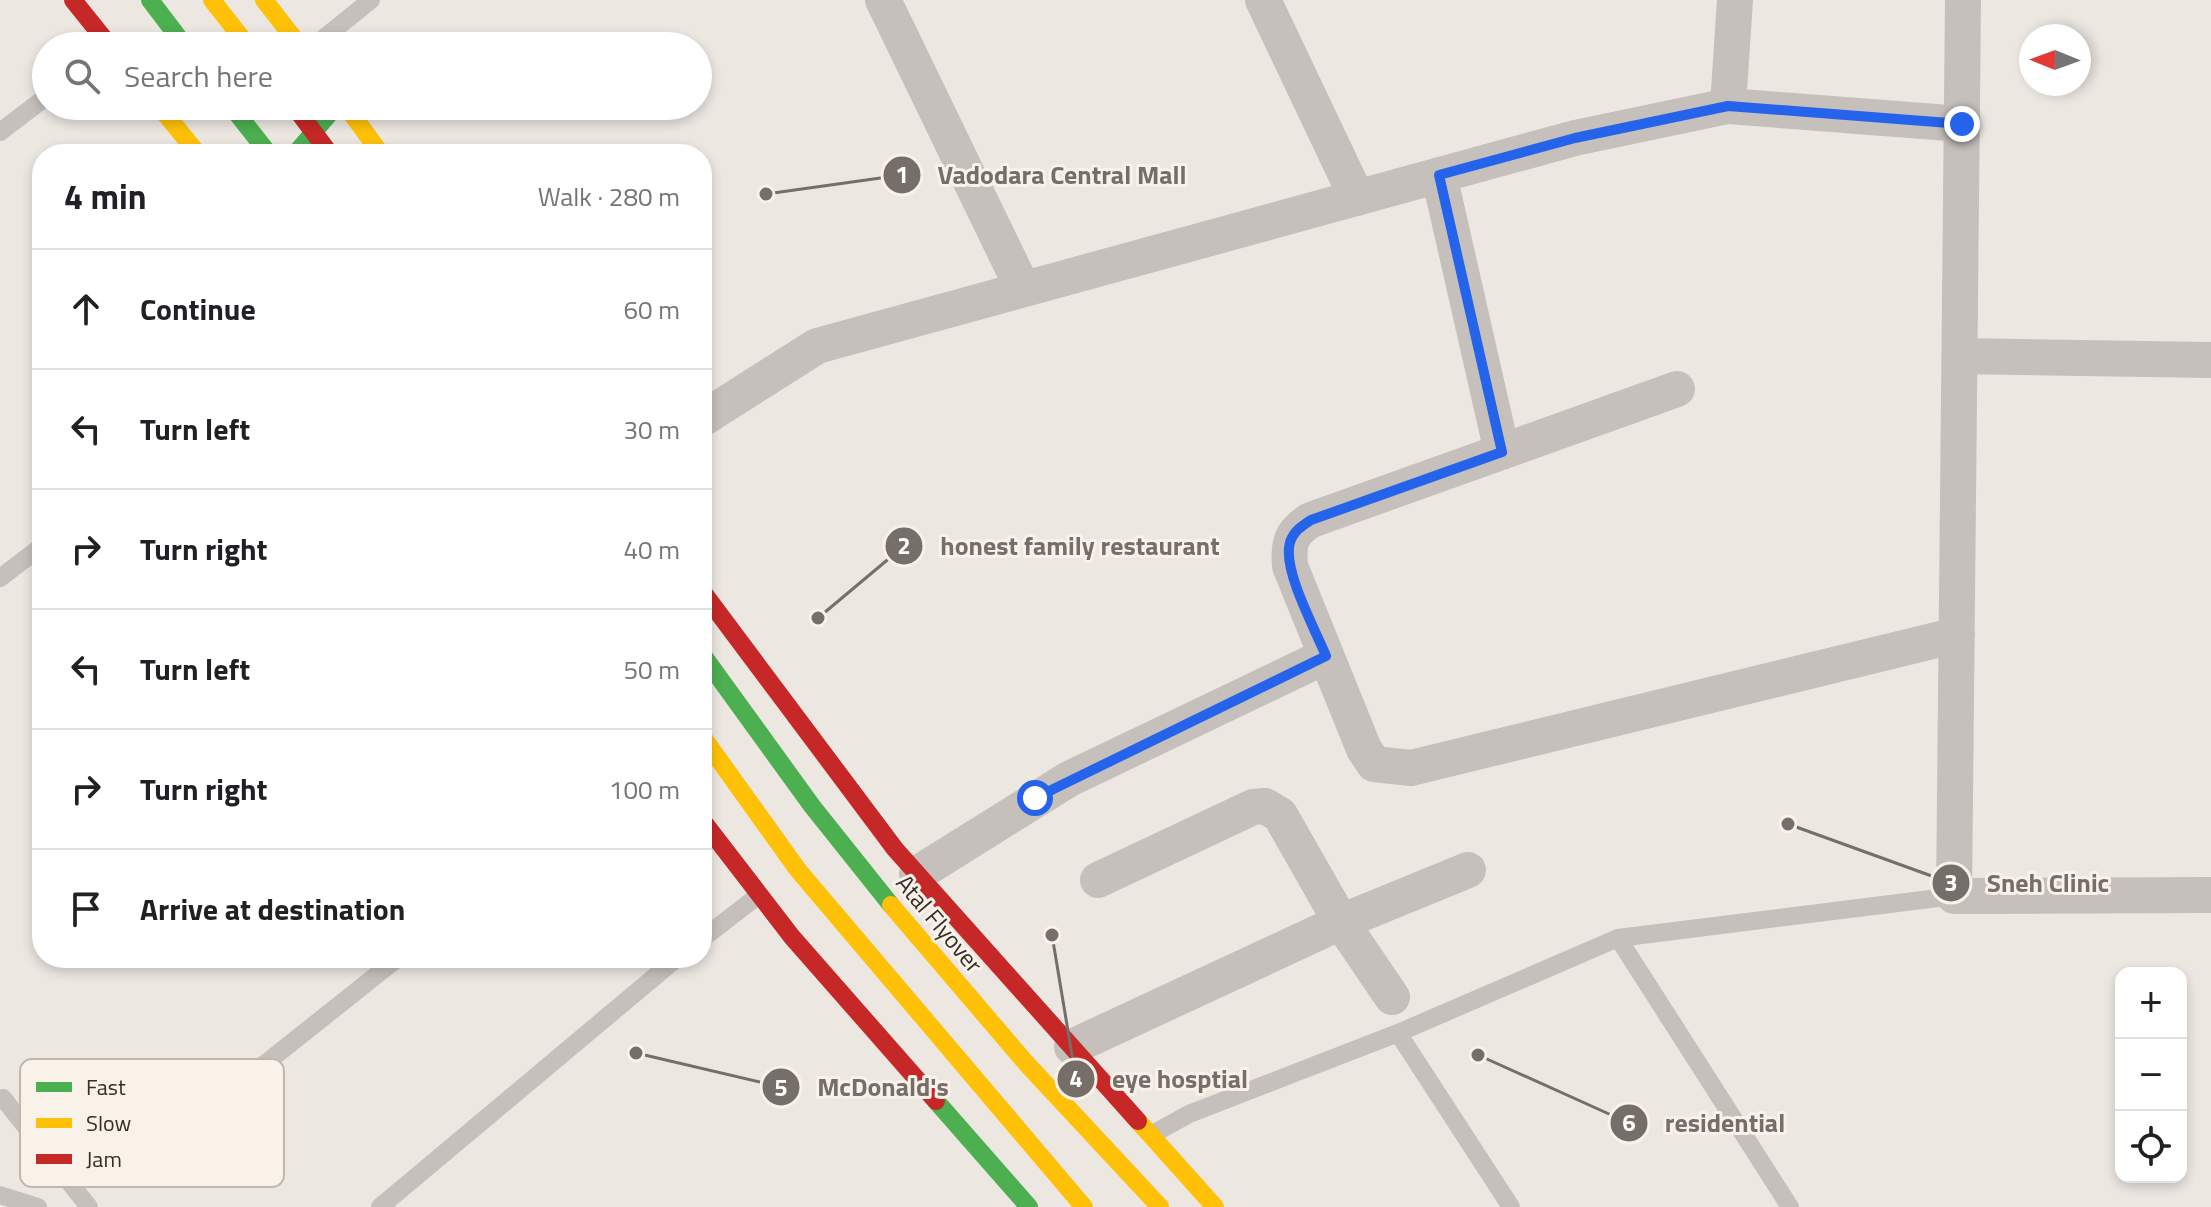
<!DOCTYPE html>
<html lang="en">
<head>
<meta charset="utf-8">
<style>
	body { margin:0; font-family:"Titillium Web",sans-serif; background:#f2f2f2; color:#202124 }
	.controls { position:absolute; right:24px; bottom:24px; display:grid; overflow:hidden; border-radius:16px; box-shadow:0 4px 12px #0003 }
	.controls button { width:72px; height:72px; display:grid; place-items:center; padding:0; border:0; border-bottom:2px solid #e0e0e0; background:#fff; color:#202124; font:40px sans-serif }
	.compass { position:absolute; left:2019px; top:24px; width:72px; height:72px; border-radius:50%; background:#fff; box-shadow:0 4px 12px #0003; rotate:271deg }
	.stop { position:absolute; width:24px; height:24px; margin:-18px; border:6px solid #2563eb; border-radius:50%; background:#fff }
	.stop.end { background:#2563eb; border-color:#fff; box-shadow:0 2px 8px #0008 }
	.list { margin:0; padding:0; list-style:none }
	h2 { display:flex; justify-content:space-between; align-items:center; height:104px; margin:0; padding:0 32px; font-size:34px }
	h2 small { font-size:26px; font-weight:400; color:#757577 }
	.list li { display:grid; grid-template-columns:52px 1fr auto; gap:24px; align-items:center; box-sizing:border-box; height:120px; padding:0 32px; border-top:2px solid #e0e0e0 }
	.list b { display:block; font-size:30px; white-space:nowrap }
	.list em { font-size:26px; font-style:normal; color:#757577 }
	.icon { flex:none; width:44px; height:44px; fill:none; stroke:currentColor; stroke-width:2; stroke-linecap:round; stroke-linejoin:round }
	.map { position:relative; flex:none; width:2211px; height:1207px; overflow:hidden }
	.search { position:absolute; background:#fff; box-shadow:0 4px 12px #0003; left:32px; top:32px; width:680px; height:88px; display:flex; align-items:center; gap:20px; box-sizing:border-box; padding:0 28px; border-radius:44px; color:#757577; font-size:30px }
	.panel { position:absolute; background:#fff; box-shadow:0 4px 12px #0003; left:32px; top:144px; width:680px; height:824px; border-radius:32px }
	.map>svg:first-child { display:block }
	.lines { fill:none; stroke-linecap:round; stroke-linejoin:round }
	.lane { stroke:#c5c0bb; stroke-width:18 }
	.street { stroke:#c5c0bb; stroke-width:36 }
	.fast { stroke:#4caf50; stroke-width:18 }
	.slow { stroke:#ffc107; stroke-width:18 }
	.jam { stroke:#c62828; stroke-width:18 }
	.jam-bridge { stroke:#c62828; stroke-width:18 }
	.route { stroke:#2563eb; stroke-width:10 }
	.labels { text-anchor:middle; stroke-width:6; stroke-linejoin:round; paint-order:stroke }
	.street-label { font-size:24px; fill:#362d29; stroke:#f8f2e9 }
	.key { fill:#f8f2e9; stroke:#beb7af; stroke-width:2 }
	.key-label { font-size:22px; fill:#362d29 }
	.leader { fill:none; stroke:#766e69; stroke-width:3 }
	.callout-dot { fill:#766e69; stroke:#f8f2e9; stroke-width:3 }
	.mark-label { font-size:24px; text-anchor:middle; font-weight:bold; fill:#fff }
	.callout-label { font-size:26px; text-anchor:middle; font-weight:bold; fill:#766e69; stroke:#f8f2e9; stroke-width:6; stroke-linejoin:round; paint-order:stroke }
</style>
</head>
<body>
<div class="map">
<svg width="2211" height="1207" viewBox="0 0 2211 1207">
	<rect width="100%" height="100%" fill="#ece7e1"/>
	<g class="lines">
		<path class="lane" d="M314 46 371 0
			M0 132 46 97
			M0 578 42 546
			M1618 938 1790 1207
			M702 939 759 895
			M3 1098 89 1207
			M1151 1135 1189 1114 1398 1033
			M134 1168 398 958
			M0 1195 38 1207
			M380 1207 677 958
			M1511 1207 1398 1033 1618 938 1954 896"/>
		<path class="street" d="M883 0 1023 289
			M1263 0 1357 198
			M1963 0 1954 896 2211 895
			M1728 106 1735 0
			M1439 175 1502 452
			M1960 356 2211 360
			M1677 389 1311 520C1291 532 1288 543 1290 566L1364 749 1374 764 1411 768 1957 635
			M702 419 817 346 1575 138 1728 106 1962 124
			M917 874 1069 779 1326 656
			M1098 880 1253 807 1265 806 1280 815 1341 922 1392 997
			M1072 1047 1341 922 1468 870"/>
		<path class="fast" d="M150 0 185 46
			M231 106 269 154
			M295 154 336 106
			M702 654 812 806 891 905
			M936 1101 1029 1207"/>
		<path class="slow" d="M212 0 248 46
			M264 0 300 46
			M159 106 198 154
			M346 106 381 154
			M702 736 798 870 1084 1207
			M891 905 1026 1063 1160 1207
			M1138 1121 1215 1207"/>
		<path class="jam" d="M73 0 110 46
			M702 591 895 849 1138 1121
			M702 820 792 937 936 1101"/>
		<path class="jam-bridge" d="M294 106 330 154"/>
	</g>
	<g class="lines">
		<path class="route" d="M1035 798 1326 656C1315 629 1286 576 1289 548 1290 534 1300 527 1311 520L1502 452 1439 175 1575 138 1728 106 1962 124"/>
	</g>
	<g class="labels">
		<g class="street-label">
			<text transform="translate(939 924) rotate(50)" y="8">Atal Flyover</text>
		</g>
	</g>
	<rect x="20" y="1059" width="264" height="128" rx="12" class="key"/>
	<rect x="36" y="1082" width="36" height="10" fill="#4caf50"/>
	<rect x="36" y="1118" width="36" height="10" fill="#ffc107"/>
	<rect x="36" y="1154" width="36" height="10" fill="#c62828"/>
	<g class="key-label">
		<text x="86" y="1095">Fast</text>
		<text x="86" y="1131">Slow</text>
		<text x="86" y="1167">Jam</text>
	</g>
	<path class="leader" d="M766 194L902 175M818 618L904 546M1788 824L1951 883M1052 935L1076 1079M636 1053L781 1087M1478 1055L1629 1123"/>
	<g class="callout-dot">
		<circle cx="766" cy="194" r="8"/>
		<circle cx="818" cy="618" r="8"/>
		<circle cx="1788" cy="824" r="8"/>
		<circle cx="1052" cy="935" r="8"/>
		<circle cx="636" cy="1053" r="8"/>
		<circle cx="1478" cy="1055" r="8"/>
		<circle cx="902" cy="175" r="20"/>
		<circle cx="904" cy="546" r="20"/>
		<circle cx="1951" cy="883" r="20"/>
		<circle cx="1076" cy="1079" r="20"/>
		<circle cx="781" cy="1087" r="20"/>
		<circle cx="1629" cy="1123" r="20"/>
	</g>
	<g class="mark-label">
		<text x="902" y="183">1</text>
		<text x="904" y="554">2</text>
		<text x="1951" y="891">3</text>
		<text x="1076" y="1087">4</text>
		<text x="781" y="1096">5</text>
		<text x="1629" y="1131">6</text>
	</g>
	<g class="callout-label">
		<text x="1062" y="184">Vadodara Central Mall</text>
		<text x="1080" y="555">honest family restaurant</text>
		<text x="2048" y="892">Sneh Clinic</text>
		<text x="1180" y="1088">eye hosptial</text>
		<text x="883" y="1096">McDonald's</text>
		<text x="1725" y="1132">residential</text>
	</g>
</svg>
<div class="controls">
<button>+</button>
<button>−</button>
<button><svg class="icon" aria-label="locate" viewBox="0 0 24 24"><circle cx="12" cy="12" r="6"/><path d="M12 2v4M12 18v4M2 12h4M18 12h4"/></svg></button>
</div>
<svg class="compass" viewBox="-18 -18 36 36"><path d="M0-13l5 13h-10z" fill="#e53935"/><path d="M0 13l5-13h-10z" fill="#757577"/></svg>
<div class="stop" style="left:1035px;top:798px"></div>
<div class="stop end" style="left:1962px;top:124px"></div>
<div class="search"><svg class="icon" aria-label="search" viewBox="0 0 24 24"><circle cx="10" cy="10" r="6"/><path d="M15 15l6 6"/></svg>Search here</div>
<section class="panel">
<h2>4 min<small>Walk · 280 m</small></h2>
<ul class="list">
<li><svg class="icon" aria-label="ahead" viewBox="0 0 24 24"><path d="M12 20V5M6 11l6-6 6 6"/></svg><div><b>Continue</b></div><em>60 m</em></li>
<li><svg class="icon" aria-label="left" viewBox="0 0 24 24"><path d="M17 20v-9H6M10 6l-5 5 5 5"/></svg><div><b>Turn left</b></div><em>30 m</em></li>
<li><svg class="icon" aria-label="right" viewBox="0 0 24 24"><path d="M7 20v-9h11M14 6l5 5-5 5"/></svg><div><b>Turn right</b></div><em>40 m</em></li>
<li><svg class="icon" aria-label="left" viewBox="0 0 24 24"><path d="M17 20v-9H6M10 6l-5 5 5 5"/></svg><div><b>Turn left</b></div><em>50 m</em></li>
<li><svg class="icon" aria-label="right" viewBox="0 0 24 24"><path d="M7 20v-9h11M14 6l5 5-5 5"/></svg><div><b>Turn right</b></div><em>100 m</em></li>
<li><svg class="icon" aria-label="arrive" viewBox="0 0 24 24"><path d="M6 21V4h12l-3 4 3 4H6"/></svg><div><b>Arrive at destination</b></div></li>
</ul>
</section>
</div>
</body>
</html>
